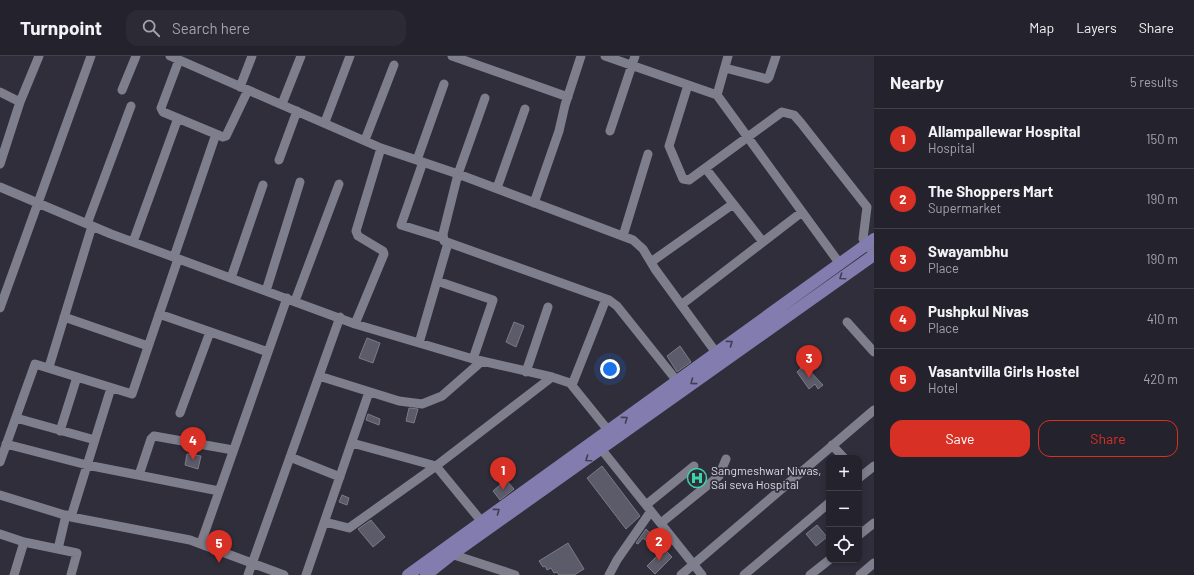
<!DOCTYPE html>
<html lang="en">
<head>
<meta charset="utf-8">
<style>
	body { margin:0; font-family:Barlow,sans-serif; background:#2c2a34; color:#f1f3f6 }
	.controls { position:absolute; right:12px; bottom:12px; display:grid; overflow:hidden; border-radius:8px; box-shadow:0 2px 6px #0003 }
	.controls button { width:36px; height:36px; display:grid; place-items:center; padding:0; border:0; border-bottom:1px solid #413f48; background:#24222c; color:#f1f3f6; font:20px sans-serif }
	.you { position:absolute; left:610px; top:313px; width:14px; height:14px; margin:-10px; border:3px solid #fff; border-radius:50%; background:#1a73e8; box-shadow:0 0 0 6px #1a73e833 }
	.badge { display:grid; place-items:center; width:26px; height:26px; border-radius:50%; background:#d93025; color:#fff; font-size:13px; font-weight:700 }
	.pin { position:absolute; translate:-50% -33px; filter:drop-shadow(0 1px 2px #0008) }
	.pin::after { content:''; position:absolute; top:21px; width:14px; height:12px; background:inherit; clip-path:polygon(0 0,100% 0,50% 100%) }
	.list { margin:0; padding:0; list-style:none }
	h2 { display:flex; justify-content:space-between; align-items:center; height:52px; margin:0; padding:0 16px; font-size:17px }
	h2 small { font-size:13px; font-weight:400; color:#a3a4a9 }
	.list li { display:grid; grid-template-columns:26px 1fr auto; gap:12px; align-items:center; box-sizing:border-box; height:60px; padding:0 16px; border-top:1px solid #413f48 }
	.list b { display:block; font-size:15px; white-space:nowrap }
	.list p { margin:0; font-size:13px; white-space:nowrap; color:#a3a4a9 }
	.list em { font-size:13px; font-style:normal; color:#a3a4a9 }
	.actions { display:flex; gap:8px; padding:12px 16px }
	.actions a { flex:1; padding:9px 0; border:1px solid #d93025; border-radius:12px; text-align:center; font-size:14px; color:#d93025 }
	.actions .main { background:#d93025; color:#fff }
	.icon { flex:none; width:22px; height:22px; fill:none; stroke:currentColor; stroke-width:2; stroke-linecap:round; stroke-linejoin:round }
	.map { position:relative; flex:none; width:874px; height:519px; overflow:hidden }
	header { display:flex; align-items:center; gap:24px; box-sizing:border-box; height:56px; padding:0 20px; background:#24222c; border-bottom:1px solid #413f48 }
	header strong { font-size:19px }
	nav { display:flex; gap:22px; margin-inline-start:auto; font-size:14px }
	.search { width:280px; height:36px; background:#2c2a34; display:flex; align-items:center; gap:10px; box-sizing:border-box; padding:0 14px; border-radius:12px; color:#a3a4a9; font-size:15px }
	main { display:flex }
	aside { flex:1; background:#24222c }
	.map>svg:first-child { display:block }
	.building { fill:#5c5b69; stroke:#7b7a88 }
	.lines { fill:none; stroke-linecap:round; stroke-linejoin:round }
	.minor { stroke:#7f7e8c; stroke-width:9 }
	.major { stroke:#837cae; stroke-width:12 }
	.oneway { stroke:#413e52 }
	.labels { text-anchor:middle; stroke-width:3.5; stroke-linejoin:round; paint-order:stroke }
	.poi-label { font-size:12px; fill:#dcdbe3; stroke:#302e3b; text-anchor:start }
</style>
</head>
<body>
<header>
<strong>Turnpoint</strong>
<div class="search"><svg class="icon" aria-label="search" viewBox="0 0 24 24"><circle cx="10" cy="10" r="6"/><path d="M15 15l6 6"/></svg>Search here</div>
<nav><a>Map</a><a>Layers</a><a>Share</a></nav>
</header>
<main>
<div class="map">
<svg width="874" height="519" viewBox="0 0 874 519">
	<rect width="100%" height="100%" fill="#302e3b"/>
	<path class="building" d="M514 266 524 270 516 291 506 286Z
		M367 282 380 287 373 307 359 302Z
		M680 290 691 306 677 316 667 300Z
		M804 309 823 329 818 333 815 328 809 333 797 316Z
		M409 352 418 353 414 367 406 365Z
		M368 358 380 363 379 369 366 364Z
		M187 398 201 400 198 413 185 409Z
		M602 410 640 460 626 473 587 422Z
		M698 415 705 423 696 431 689 422Z
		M506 424 514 433 500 444 493 435Z
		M342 439 349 442 347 449 339 446Z
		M371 464 385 481 373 491 358 473Z
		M817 469 827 481 816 490 806 478Z
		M646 473 653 480 648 486 643 482 638 488 636 487Z
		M568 487 584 513 574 519H559L557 516 554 517 551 512 547 514 545 510 543 511 539 505Z
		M664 493 672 501 655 518 647 510Z"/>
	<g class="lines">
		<path class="minor" d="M170 0 381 92 458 118 633 184 643 193 655 213 720 302
			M452 0 568 41
			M605 0 717 39 840 208
			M179 4 161 52 163 56 223 81 226 80 248 34
			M725 12 767 23 769 21 776 0
			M688 29 669 90 683 123 689 124 782 56 794 59 801 67 867 151 863 183 870 193
			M240 31 252 0
			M122 34 136 0
			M0 36 20 46
			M717 39 728 0
			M485 42 458 118 443 178 444 185 609 244 617 250 677 325
			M282 48 301 0
			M325 66 350 0
			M610 75 635 0
			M365 84 394 9
			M279 104 297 55
			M417 104 444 28
			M423 106 401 169 443 182
			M0 108 20 46 39 0
			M706 113 763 186
			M0 131 111 178 355 268 473 303 552 321 570 327 612 379
			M497 132 525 53
			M534 147 559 75 565 49 581 0
			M87 168 131 50
			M623 180 648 98
			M133 186 178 62
			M174 201 216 78
			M651 206 733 148
			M231 222 263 129
			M437 225 493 244 473 303
			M266 235 300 126
			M295 245 339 128
			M681 249 802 156
			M0 252 91 0
			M159 258 268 296
			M64 261 148 290
			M847 266 874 296
			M355 268 384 198 383 195 358 180 356 175 381 92
			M419 287 448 187
			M49 311 92 170
			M526 316 548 251
			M319 320 399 345 422 348 442 340 482 305
			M572 329 606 243
			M180 357 210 276
			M16 362 95 384
			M60 375 77 321
			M352 387 436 410 482 466
			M6 388 87 409 219 435
			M598 389 702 519
			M832 389 844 402
			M290 401 340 421
			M0 406 35 308 132 338 178 203
			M139 419 151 383 154 380 233 394
			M859 422 874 410
			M0 439 71 461 190 484 284 519
			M646 449 694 410
			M71 461 111 332
			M325 466 349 472 436 410 552 321
			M661 467 719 420 726 403
			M0 478 24 486 14 519
			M859 479 874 467
			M24 486 77 497 71 519
			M201 487 287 242
			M58 493 66 459
			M448 497 515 519
			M248 519 340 261
			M306 519 369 336
			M609 519 617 504 651 455
			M681 519 874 354
			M744 519 829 447
			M810 519 829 504
			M860 519 874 507"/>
		<path class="major" d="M408 519 874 183
			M426 519 451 499 874 199"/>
	</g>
	<defs><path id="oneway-chevron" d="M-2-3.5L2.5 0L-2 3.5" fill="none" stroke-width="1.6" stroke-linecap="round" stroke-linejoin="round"/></defs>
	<g class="oneway">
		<use href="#oneway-chevron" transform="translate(842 221) rotate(145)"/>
		<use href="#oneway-chevron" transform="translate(730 287) rotate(-36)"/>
		<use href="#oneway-chevron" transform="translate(693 326) rotate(144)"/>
		<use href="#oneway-chevron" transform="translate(625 363) rotate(-36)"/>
		<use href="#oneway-chevron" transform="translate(588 403) rotate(145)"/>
		<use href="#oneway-chevron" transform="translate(497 455) rotate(-36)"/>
	</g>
	<defs>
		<symbol id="hospital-ring" viewBox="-11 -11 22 22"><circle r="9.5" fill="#302e3b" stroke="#3cd4a4" stroke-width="1.5"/><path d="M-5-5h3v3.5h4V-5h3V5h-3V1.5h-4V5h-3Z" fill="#3cd4a4"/></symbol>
	</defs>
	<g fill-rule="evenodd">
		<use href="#hospital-ring" x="686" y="411" width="22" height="22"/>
	</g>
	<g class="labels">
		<g class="poi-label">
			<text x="711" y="419">Sangmeshwar Niwas,<tspan x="711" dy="14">Sai seva Hospital</tspan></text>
		</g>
	</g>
</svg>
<div class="controls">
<button>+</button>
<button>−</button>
<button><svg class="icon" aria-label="locate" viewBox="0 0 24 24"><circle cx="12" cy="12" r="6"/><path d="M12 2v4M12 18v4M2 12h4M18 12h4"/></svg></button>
</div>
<div class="you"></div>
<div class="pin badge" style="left:503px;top:434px">1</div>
<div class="pin badge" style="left:659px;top:505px">2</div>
<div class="pin badge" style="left:809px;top:322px">3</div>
<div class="pin badge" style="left:193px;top:404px">4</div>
<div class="pin badge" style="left:219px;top:507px">5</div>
</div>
<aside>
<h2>Nearby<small>5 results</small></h2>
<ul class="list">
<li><span class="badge">1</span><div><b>Allampallewar Hospital</b><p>Hospital</p></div><em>150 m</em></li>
<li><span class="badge">2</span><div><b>The Shoppers Mart</b><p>Supermarket</p></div><em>190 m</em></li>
<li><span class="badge">3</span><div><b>Swayambhu</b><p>Place</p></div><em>190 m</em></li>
<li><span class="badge">4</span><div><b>Pushpkul Nivas</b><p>Place</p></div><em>410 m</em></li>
<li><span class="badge">5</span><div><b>Vasantvilla Girls Hostel</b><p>Hotel</p></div><em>420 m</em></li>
</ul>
<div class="actions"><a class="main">Save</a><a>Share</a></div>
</aside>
</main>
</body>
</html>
